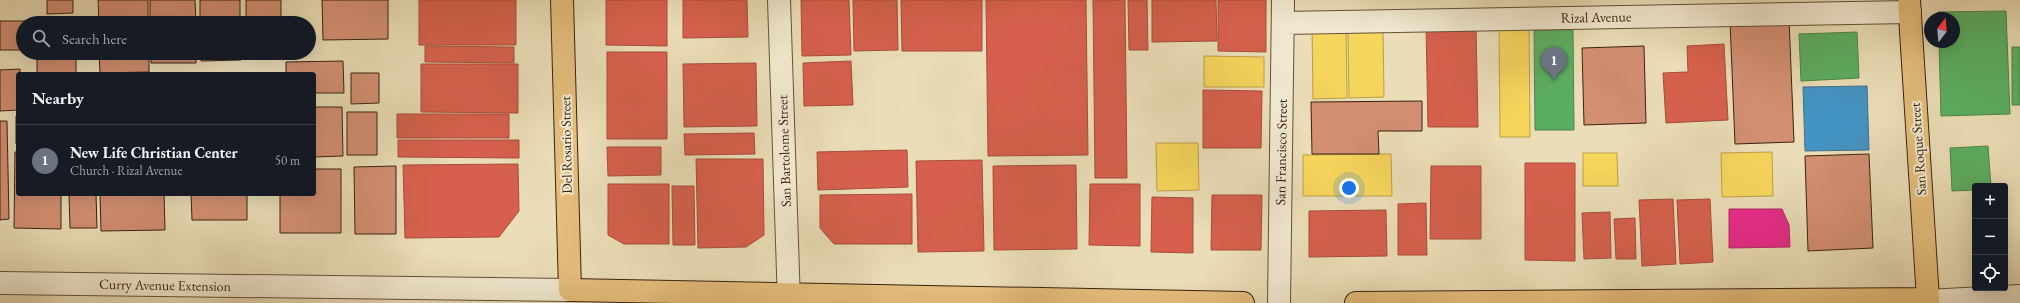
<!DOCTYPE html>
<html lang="en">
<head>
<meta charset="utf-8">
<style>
	body { margin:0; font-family:"EB Garamond",serif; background:#242831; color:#f1f3f6 }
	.controls { position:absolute; right:12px; bottom:12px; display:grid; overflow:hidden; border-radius:4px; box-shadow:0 4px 16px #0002 }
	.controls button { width:36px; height:36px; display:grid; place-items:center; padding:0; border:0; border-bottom:1px solid #363941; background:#171b24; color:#f1f3f6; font:20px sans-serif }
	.compass { position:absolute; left:1924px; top:12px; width:36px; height:36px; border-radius:50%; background:#171b24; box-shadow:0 4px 16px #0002; rotate:16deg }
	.you { position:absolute; left:1349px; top:188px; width:14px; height:14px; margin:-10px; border:3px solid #fff; border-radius:50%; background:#1a73e8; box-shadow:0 0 0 6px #1a73e833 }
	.badge { display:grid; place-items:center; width:26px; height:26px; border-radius:50%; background:#c59692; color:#fff; font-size:13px; font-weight:700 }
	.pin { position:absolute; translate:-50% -33px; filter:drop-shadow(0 1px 2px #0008) }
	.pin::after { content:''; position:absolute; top:21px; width:14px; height:12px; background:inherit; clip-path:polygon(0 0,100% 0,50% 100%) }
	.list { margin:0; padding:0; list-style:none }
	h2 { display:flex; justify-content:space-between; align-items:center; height:52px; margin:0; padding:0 16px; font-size:17px }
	h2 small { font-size:13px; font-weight:400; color:#9ea1a6 }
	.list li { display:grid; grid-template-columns:26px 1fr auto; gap:12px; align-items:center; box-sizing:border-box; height:72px; padding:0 16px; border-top:1px solid #363941 }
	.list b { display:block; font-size:15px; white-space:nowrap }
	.list p { margin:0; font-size:13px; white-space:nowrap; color:#9ea1a6 }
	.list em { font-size:13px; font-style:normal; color:#9ea1a6 }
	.icon { flex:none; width:22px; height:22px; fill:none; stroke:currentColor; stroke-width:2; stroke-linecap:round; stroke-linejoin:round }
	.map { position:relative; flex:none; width:2020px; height:303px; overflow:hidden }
	.search { position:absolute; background:#171b24; box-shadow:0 4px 16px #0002; left:16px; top:16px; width:300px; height:44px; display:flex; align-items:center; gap:10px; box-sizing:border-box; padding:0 14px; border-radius:22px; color:#9ea1a6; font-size:15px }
	.panel { position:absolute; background:#171b24; box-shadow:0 4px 16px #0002; left:16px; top:72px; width:300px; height:124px; border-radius:4px }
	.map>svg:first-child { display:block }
	.homes { fill:#f6d55c; stroke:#bd9f46 }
	.shops { fill:#d6604d; stroke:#a74d3b }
	.schools { fill:#4393c3; stroke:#40718e }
	.health { fill:#e7298a; stroke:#b22766 }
	.public { fill:#5aae61; stroke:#508449 }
	.building { fill:#d38f72; stroke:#382211 }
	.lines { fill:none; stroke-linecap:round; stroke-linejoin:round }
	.lane-casing { stroke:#64513a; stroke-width:20 }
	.street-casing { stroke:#64513a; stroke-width:24 }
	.primary-casing { stroke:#382211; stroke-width:24 }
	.lane { stroke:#f1e9d0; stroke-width:18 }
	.street { stroke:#f1e9d0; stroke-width:22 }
	.primary { stroke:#e5be7c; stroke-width:22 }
	.labels { text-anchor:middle; stroke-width:4; stroke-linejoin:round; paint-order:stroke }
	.street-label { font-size:14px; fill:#382211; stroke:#f1e9d0 }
</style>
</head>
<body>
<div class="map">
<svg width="2020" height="303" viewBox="0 0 2020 303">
	<rect width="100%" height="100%" fill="#eaddb7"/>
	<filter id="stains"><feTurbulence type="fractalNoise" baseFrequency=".005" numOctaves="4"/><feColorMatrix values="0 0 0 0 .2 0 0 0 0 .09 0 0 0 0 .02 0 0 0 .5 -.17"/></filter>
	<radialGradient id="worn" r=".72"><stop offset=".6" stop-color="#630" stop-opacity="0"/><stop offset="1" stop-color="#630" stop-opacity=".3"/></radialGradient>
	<path class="homes" d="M1499 21H1529L1530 137H1500Z
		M1312 25H1346L1347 98 1313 99Z
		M1348 30H1383L1384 97 1349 98Z
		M1204 56 1264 57V87H1204Z
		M1156 143H1198L1199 190 1157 191Z
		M1772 152 1773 196 1722 197 1721 153Z
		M1583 153H1617L1618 186H1583Z
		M1391 154 1392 196H1303V155Z"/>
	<path class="shops" d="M419 0H516V45H419Z
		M606 0H667V46L606 45Z
		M683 0H747L748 37 683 38Z
		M801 0H849L851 55 802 56Z
		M853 0H897L898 50 854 51Z
		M901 0H982V51H902Z
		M986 0H1086L1088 155 988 156Z
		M1093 0H1125L1127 178H1095Z
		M1128 0H1147L1148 50H1129Z
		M1152 0H1216L1217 41 1152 42Z
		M1218 0H1266V52L1218 51Z
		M1476 24 1478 127H1428L1426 25Z
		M1724 44 1728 120 1666 123 1663 73 1688 72 1687 46Z
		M425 46 514 47V63L425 62Z
		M607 52H667V139H607Z
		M851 61 853 105 804 106 803 63Z
		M756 63 757 126 684 127 683 64Z
		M421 64H518V113L421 112Z
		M1203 90 1262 91 1261 148H1203Z
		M397 114H509V138H397Z
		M754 133 755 154 685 155 684 134Z
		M398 140H519V158L398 157Z
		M607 147H661V175L608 176Z
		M907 150 908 187 818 190 817 152Z
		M696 159H763L764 235 746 247 698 248Z
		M982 160 984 251 918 252 916 161Z
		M1525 163H1575V261L1525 260Z
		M518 164 519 211 499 237 405 238 403 165Z
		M1076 165 1077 249 994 250 993 166Z
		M1431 166H1481V239H1430Z
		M608 184H669V244H624L608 235Z
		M1090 184H1140V246L1089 245Z
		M672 186H694L695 245H673Z
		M912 194V244H834L820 228V195Z
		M1212 195H1262L1261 250H1211Z
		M1152 197 1193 198V253L1151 252Z
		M1673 199 1676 264 1642 266 1639 200Z
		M1710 199 1713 262 1680 264 1677 200Z
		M1426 203 1427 255H1398V204Z
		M1386 210 1387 256 1309 257V211Z
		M1610 212 1611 258 1584 259 1582 213Z
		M1635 218 1636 259H1616L1614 219Z"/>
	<path class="schools" d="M1867 86 1869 150 1805 151 1803 87Z"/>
	<path class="health" d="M1729 209H1782L1789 225 1790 247 1729 248Z"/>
	<path class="public" d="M2006 11 2010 114 1941 116 1939 42H1954V18H1938V12Z
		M1534 30H1573L1574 130H1535Z
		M1857 32 1859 78 1801 81 1799 34Z
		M2012 47H2020V105H2012Z
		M1988 146 1991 186H1975V190L1952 191 1950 148Z"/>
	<path class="building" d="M47 0H73V13L47 14Z
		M98 0H148V23H99Z
		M150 0H195L196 23H150Z
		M200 0H240V23H200Z
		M246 0H281V23H246Z
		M322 0H388V39L323 40Z
		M1789 19 1794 142 1735 144 1730 21Z
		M0 21H27V23H23V50H0Z
		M1644 46 1646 123 1584 125 1582 48Z
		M37 53H76V74H37Z
		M99 53H149V72L100 73Z
		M151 53H196V63H151Z
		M201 53H241V60L201 61Z
		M247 53H282V59H247Z
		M343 61 344 93H314V74H286V62Z
		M20 69V74H18V110L0 111V70Z
		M189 73H245V74H189Z
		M351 73H379V103L351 104Z
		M1422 101V131H1378L1379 154H1312L1311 102Z
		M314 107H342L343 156 314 157Z
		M347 112H377V155H347Z
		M16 116H18V144H16Z
		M0 121H7L9 219 0 220Z
		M15 152H18V194H61V229L14 228Z
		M1869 154 1873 248 1808 251 1805 156Z
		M396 166V234H355L354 167Z
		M314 169H341V233H280V194H314Z
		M69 194H96L97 228H70Z
		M100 194H164L165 230 101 231Z
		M191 194H247V220H192Z"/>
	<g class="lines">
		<defs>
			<path id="lane" d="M1928 299 2020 294"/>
			<path id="street" d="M779 0 789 303
				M1283 23 1910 12
				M0 283 570 290
				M1279 303 1283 0"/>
			<path id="primary" d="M562 0 570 290 1243 303
				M1356 303 1928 299 1909 0"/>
		</defs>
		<use href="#lane" class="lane-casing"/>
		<use href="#street" class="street-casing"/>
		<use href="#primary" class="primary-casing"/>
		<use href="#lane" class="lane"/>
		<use href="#street" class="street"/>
		<use href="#primary" class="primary"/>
	</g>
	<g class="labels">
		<g class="street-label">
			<text transform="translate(1596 17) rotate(-1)" y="5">Rizal Avenue</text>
			<text transform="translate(566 145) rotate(-91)" y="5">Del Rosario Street</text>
			<text transform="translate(1918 149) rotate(-94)" y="5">San Roque Street</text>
			<text transform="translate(784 151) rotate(-92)" y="5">San Bartolome Street</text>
			<text transform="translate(1281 152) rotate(-89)" y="5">San Francisco Street</text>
			<text transform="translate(165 285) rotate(1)" y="5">Curry Avenue Extension</text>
		</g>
	</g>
	<rect width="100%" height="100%" filter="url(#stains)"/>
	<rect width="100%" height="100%" fill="url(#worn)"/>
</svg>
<div class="controls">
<button>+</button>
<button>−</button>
<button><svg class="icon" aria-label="locate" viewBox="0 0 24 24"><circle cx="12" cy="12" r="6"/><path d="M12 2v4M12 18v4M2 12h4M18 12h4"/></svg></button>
</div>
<svg class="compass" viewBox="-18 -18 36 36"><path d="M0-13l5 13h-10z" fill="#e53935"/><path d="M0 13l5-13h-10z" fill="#9ea1a6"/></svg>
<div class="you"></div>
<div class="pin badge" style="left:1554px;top:80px;background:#6b7280">1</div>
<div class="search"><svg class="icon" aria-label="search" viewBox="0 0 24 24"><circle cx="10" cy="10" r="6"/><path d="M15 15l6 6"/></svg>Search here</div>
<section class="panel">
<h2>Nearby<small></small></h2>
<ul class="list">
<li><span class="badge" style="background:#6b7280">1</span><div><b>New Life Christian Center</b><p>Church · Rizal Avenue</p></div><em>50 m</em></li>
</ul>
</section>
</div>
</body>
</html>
